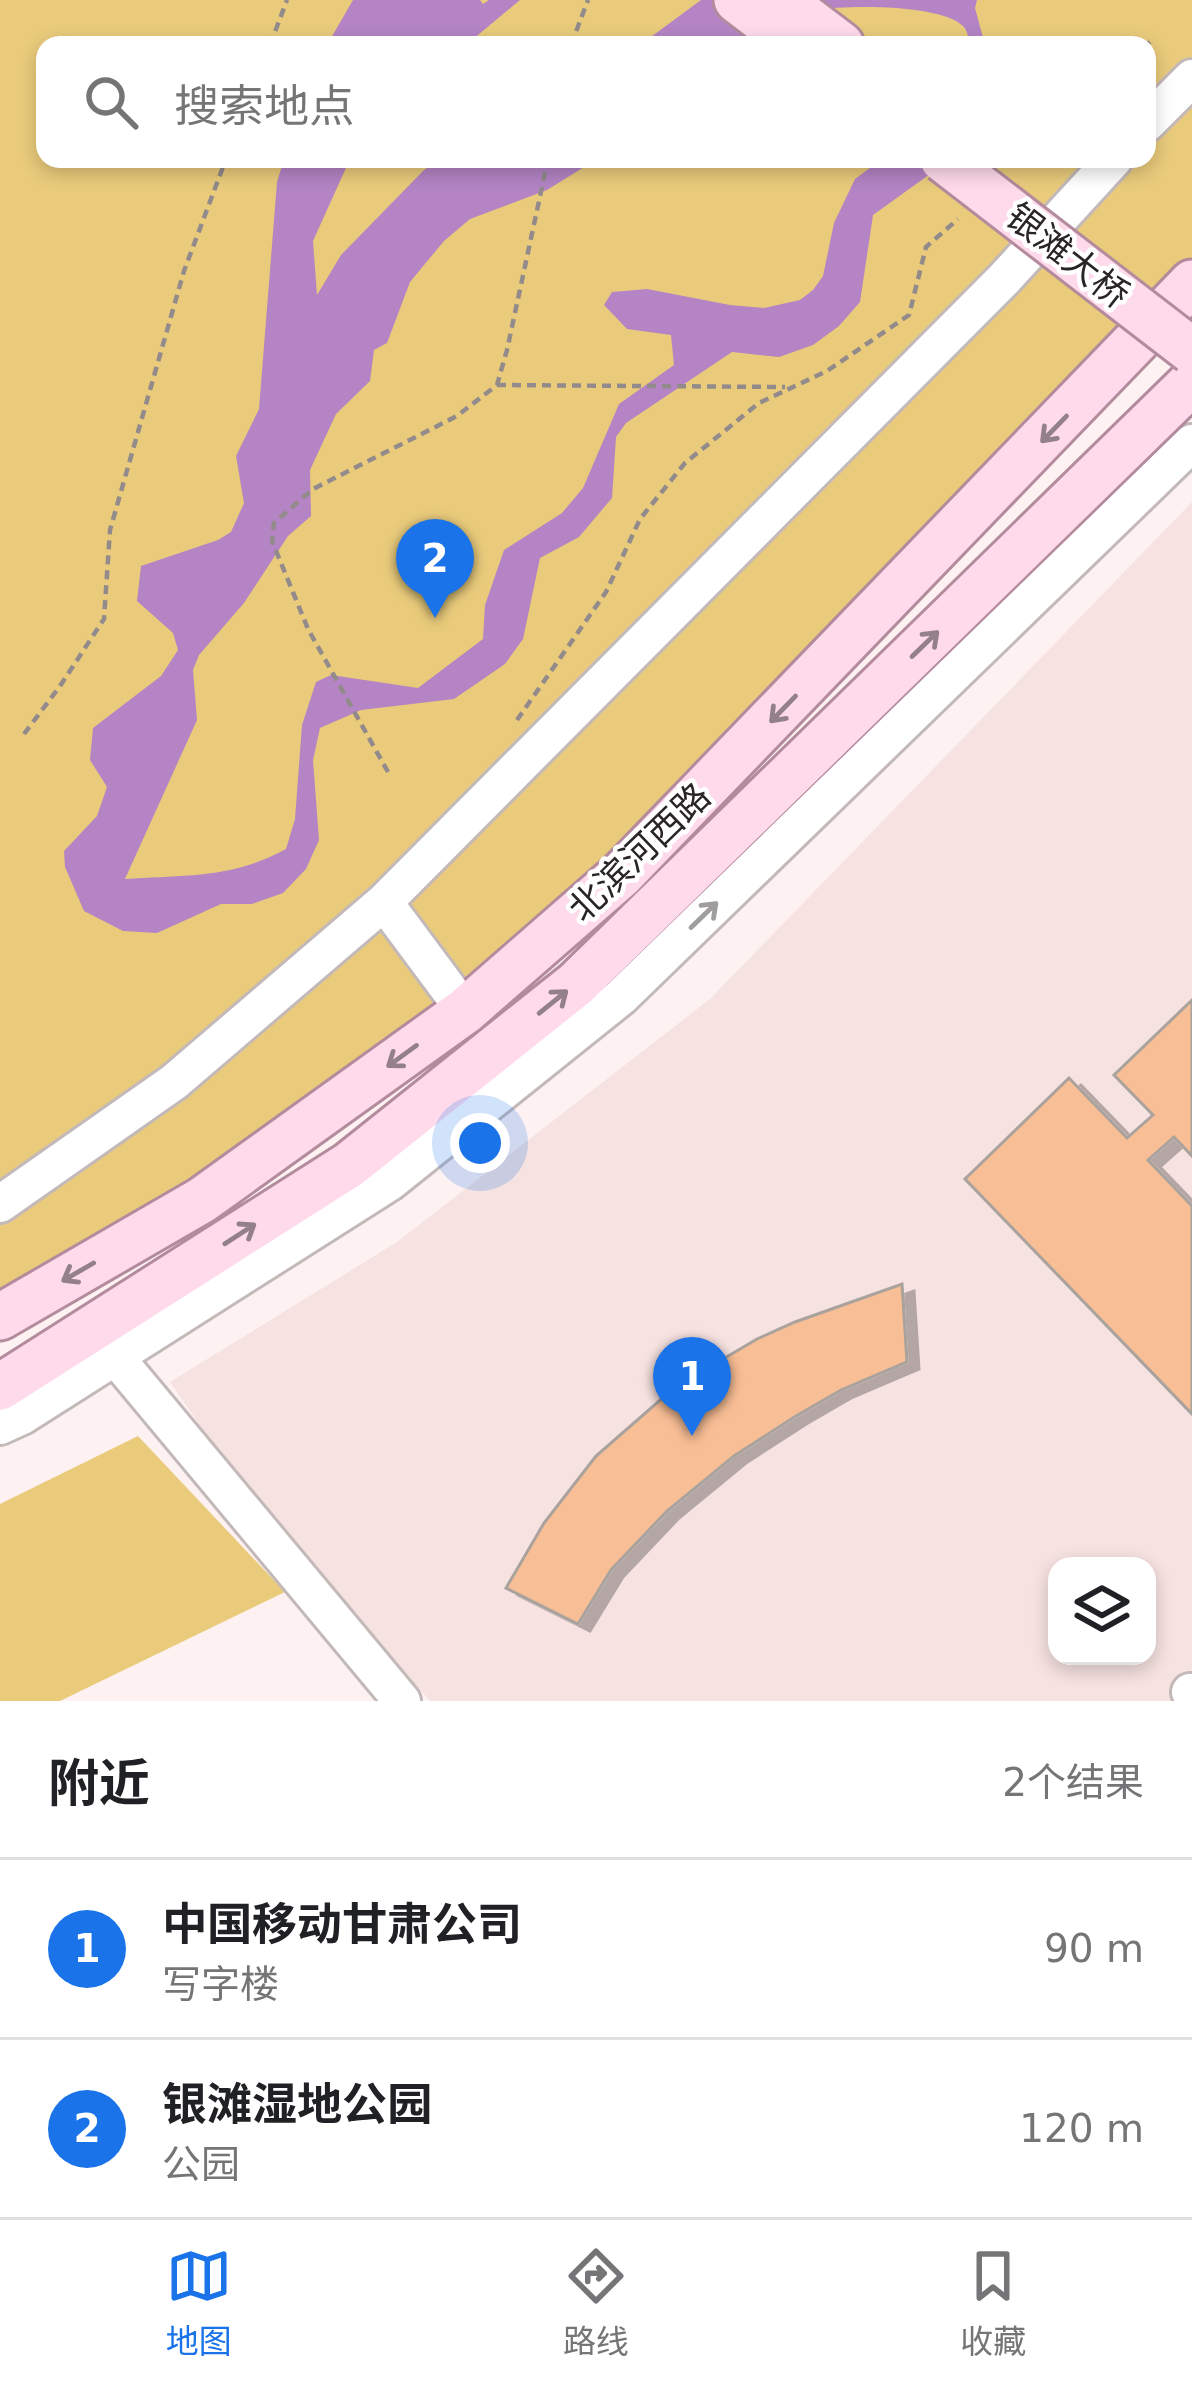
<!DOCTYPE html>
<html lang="zh">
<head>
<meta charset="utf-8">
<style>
	body { margin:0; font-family:"DejaVu Sans","Noto Sans SC",sans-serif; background:#f6f6f6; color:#202124 }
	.controls { position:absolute; right:36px; bottom:36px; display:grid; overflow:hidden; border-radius:24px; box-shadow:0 6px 18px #0003 }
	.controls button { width:108px; height:108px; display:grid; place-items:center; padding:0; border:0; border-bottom:3px solid #e0e0e0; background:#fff; color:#202124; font:60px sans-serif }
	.you { position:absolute; left:480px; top:1143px; width:42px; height:42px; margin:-30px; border:9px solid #fff; border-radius:50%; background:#1a73e8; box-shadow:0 0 0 18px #1a73e833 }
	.badge { display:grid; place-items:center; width:78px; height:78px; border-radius:50%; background:#1a73e8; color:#fff; font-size:39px; font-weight:700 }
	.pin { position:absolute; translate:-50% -99px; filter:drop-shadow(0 3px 6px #0008) }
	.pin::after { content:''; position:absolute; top:63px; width:42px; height:36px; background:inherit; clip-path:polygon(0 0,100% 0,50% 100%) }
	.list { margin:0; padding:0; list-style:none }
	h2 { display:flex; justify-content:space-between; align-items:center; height:156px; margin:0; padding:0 48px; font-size:51px }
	h2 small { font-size:39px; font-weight:400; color:#757577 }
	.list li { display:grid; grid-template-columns:78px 1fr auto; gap:36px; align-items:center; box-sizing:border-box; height:180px; padding:0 48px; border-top:3px solid #e0e0e0 }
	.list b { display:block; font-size:45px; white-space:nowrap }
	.list p { margin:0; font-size:39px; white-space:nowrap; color:#757577 }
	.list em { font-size:39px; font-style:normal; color:#757577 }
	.icon { flex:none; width:66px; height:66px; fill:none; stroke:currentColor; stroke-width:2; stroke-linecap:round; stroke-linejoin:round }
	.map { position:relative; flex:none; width:1192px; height:1701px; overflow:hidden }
	.search { position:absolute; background:#fff; box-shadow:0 6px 18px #0003; left:36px; right:36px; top:36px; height:132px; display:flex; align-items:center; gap:30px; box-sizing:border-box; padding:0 42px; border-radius:24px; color:#757577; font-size:45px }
	.sheet { height:516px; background:#fff }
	nav { display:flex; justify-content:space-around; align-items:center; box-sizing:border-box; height:168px; border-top:3px solid #e0e0e0; background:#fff; font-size:33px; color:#757577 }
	nav a { display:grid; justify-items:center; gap:6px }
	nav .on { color:#1a73e8 }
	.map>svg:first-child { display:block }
	.built { fill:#f6e2e0; fill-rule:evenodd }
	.green { fill:#e9cb7b; fill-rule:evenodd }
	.water { fill:#b484c5 }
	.building { fill:#f8be95; stroke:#aaa29d; stroke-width:3; filter:url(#shadow) }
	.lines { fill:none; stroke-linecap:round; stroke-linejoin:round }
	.minor-casing { stroke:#c3b9b8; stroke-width:42 }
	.major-casing { stroke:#b38b9d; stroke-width:51 }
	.path { stroke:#938b8b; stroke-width:4.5; stroke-dasharray:9 6; stroke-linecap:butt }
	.minor { stroke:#fff; stroke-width:36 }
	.major { stroke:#fedaeb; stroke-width:45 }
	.major-bridge-casing { stroke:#b38b9d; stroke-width:51; stroke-linecap:butt }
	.major-bridge { stroke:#fedaeb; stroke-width:45 }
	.oneway { stroke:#948088 }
	.oneway2 { stroke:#9f9d9d }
	.labels { text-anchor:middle; stroke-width:9; stroke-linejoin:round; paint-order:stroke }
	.street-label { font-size:36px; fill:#292525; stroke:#fff }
</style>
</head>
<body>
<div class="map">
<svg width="1192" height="1701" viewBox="0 0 1192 1701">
	<defs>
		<filter id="shadow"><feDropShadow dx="12" dy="7" stdDeviation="0" flood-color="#0004"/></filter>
	</defs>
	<rect width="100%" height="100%" fill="#fdf2f1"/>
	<path class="built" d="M1192 502V1701H430L228 1466 170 1382 397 1242 710 999ZM1057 1566H1147V1656H1057Z"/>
	<path class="green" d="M0 0H1192V286L622 874 0 1317ZM45 45H1147V159H45Z
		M138 1436 285 1592 60 1701H0V1504Z"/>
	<path class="water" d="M353 0H480L483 4 489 0H520L466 45H327Z
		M701 0H977L975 8 985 45H971C968 39 968 32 964 27 940 0 810 4 774 17 757 24 742 42 725 45 701 49 666 45 640 45Z
		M284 159H350L313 241 317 295 341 255 424 170 441 159H597L547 190 470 219 444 241 410 282 387 343 374 350 370 381 336 414 310 470 311 516 288 536 244 603 199 655 193 670 197 720 125 879C185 875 231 879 286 849L295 819 302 725 316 682 331 675 418 688 483 639 485 605 504 550 562 513 583 488 619 404 674 365 671 335 627 329 604 305 612 292 647 289 730 305 764 308 800 300 813 290 823 276 834 223 855 179 882 159H951L873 215 860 302 839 326 813 345 779 357 732 352 626 423 616 437 612 498 579 537 540 558 523 639 505 664 454 699 361 710 320 728 313 760 319 840 306 869 283 893 252 904H221L157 933 123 931 84 911 65 867 64 851 97 816 107 787 90 760 93 728 161 676 178 650 173 633 137 601 141 566 218 540 231 532 244 503 236 456 259 409 277 182Z"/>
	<path class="building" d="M1192 1000V1156L1174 1137 1148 1160 1192 1206V1414L965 1179 1069 1078 1127 1138 1153 1115 1114 1075Z
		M902 1284 907 1362 841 1390 796 1416 734 1456 667 1511 611 1570 578 1624 506 1588 544 1523 596 1456 674 1388 757 1339 795 1322Z"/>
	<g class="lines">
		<defs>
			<path id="minor" d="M1147 123 1192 78
				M384 902 465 1011
				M0 1204 174 1082 384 902 1004 279 1114 159
				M102 1341 402 1701
				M0 1426 22 1416 390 1182 621 997 1192 443
				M1190 1692 1192 1695"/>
			<path id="major" d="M737 0 796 45
				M782 0 841 45
				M0 1317 202 1200 465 1011 622 874 1192 283
				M0 1387 349 1165 576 984 1192 382"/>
		</defs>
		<use href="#minor" class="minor-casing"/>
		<use href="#major" class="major-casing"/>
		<path class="path" d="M270 45 287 0
			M571 45 588 0
			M1146 45 1150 42
			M497 385 785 387
			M517 720 606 592 640 519 685 463 759 403 827 371 909 315 926 247 958 219
			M24 734 60 686 104 619 110 530 184 271 226 159
			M388 772 308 629 272 541 274 523 313 489 457 416 497 385 507 350 548 159"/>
		<use href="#minor" class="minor"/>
		<use href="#major" class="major"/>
		<defs>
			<path id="major-bridge" d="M943 159 1192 351"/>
		</defs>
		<use href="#major-bridge" class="major-bridge-casing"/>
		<use href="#major-bridge" class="major-bridge"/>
	</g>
	<defs><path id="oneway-shaft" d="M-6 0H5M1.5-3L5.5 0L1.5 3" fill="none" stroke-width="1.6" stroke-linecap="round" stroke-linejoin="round" transform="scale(3)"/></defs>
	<g class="oneway">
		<use href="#oneway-shaft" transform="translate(1054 429) rotate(134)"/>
		<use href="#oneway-shaft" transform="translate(925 644) rotate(-44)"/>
		<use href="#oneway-shaft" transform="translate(783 709) rotate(134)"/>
		<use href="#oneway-shaft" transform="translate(553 1002) rotate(-39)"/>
		<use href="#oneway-shaft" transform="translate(402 1056) rotate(144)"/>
		<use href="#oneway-shaft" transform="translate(240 1234) rotate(-33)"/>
		<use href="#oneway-shaft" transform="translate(78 1272) rotate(150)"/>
	</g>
	<use class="oneway2" href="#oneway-shaft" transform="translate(704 915) rotate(-44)"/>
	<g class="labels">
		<g class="street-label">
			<text transform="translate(1068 255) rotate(38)" y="13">银滩大桥</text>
			<text transform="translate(639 852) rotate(-44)" y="13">北滨河西路</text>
		</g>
	</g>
</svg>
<div class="controls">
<button><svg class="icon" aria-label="layers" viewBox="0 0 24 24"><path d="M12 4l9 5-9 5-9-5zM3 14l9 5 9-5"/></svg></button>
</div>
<div class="you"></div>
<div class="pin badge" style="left:692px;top:1436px">1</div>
<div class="pin badge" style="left:435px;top:618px">2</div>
<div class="search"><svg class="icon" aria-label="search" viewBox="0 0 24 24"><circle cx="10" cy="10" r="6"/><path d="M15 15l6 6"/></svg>搜索地点</div>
</div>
<section class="sheet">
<h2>附近<small>2个结果</small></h2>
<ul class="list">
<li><span class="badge">1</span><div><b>中国移动甘肃公司</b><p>写字楼</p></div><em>90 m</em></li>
<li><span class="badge">2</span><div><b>银滩湿地公园</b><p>公园</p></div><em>120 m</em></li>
</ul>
</section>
<nav>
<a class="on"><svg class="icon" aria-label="map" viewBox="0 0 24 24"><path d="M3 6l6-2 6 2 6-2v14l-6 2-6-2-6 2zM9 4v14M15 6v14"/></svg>地图</a>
<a><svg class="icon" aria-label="directions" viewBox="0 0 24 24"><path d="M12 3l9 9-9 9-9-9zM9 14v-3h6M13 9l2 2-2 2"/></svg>路线</a>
<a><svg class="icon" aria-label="saved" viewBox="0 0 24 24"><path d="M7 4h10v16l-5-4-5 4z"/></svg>收藏</a>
</nav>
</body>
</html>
